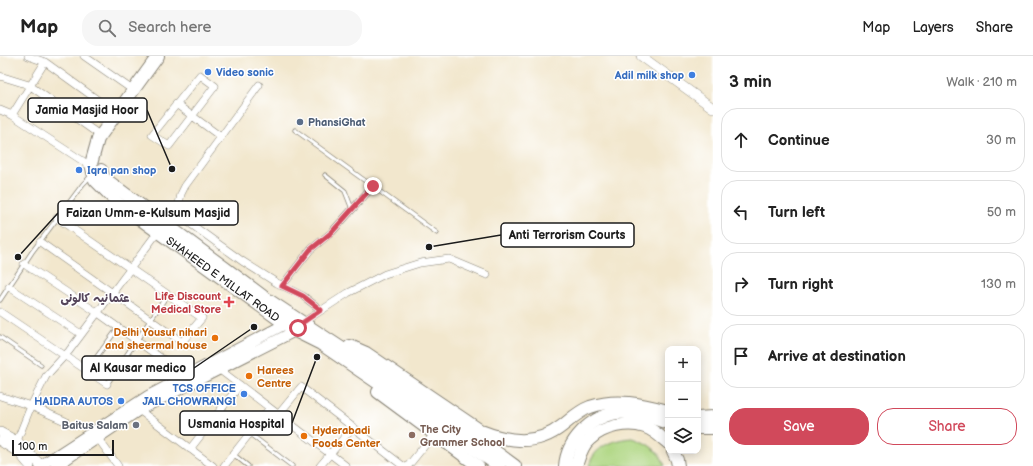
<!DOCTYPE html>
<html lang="en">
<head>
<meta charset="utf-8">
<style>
	body { margin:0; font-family:"Balsamiq Sans","Playpen Sans Arabic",sans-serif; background:#f6f6f6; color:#222 }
	.controls { position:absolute; right:12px; bottom:12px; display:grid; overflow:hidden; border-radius:8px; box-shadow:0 2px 10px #0003 }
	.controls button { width:36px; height:36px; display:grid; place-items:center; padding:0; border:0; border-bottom:1px solid #e0e0e0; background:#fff; color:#222; font:20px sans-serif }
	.scale { position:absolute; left:12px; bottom:10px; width:102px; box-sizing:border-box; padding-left:4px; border:2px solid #1c1c1c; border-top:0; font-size:11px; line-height:14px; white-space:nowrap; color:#1c1c1c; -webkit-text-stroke:3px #fff; paint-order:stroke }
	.stop { position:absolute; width:12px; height:12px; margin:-9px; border:3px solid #d1495b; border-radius:50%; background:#fff }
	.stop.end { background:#d1495b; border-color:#fff; box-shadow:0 1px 4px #0008 }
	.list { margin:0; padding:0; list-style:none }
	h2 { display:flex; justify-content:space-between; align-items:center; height:52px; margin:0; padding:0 16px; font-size:17px }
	h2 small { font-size:13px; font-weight:400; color:#767676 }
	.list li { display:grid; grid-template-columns:26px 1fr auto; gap:12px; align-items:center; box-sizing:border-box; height:64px; margin:0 8px 8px; padding:0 8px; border:1px solid #e0e0e0; border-radius:16px }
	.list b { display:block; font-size:15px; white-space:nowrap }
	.list em { font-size:13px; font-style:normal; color:#767676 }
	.actions { display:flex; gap:8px; padding:12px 16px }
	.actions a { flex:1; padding:9px 0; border:1px solid #d1495b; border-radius:16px; text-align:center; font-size:14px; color:#d1495b }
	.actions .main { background:#d1495b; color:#fff }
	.icon { flex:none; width:22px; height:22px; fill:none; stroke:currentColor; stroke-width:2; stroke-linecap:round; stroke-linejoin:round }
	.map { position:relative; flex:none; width:713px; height:410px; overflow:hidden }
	header { display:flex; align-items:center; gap:24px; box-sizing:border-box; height:56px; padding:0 20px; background:#fff; border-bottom:1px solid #e0e0e0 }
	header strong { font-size:19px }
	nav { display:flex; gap:22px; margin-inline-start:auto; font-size:14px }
	.search { width:280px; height:36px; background:#f6f6f6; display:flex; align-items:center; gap:10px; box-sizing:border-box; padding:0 14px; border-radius:16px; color:#767676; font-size:15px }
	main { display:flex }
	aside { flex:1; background:#fff }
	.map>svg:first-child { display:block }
	.green { fill:#add580; stroke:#64784e }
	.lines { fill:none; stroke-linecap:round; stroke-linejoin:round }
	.service-casing { stroke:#878274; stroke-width:5 }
	.minor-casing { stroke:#878274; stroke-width:8 }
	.tertiary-casing { stroke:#878274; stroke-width:10 }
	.secondary-casing { stroke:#878274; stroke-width:12 }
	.primary-casing { stroke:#878274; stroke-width:14 }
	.service { stroke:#fff; stroke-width:3.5 }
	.minor { stroke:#fff; stroke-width:7 }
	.tertiary { stroke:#fff; stroke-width:9 }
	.secondary { stroke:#fff; stroke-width:10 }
	.primary { stroke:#fff; stroke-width:12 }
	.route { stroke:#d1495b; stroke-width:5 }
	.shop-dot { fill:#3f7fe0; stroke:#fff; stroke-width:1.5 }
	.service-dot { fill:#5c6f8a; stroke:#fff; stroke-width:1.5 }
	.health-dot { fill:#e0444e; stroke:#fff; stroke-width:1.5 }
	.food-dot { fill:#e8710a; stroke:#fff; stroke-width:1.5 }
	.worship-dot { fill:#6b7280; stroke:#fff; stroke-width:1.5 }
	.education-dot { fill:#8d6e63; stroke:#fff; stroke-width:1.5 }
	.labels { text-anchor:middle; stroke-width:3; stroke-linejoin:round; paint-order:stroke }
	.shop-label { font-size:11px; font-weight:bold; fill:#366cbe; stroke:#fff; text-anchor:end }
	.service-label { font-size:11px; font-weight:bold; fill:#4e5e75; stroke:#fff; text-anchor:start }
	.street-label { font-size:11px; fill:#1c1c1c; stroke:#fff }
	.health-label { font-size:11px; font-weight:bold; fill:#be3a42; stroke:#fff; text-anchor:end }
	.food-label { font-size:11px; font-weight:bold; fill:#c56008; stroke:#fff; text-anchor:start }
	.worship-label { font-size:11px; font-weight:bold; fill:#5b616d; stroke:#fff; text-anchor:end }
	.education-label { font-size:11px; font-weight:bold; fill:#785e54; stroke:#fff; text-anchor:start }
	.neighbourhood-label { font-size:12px; font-weight:bold; fill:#56465b; stroke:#fff }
	.leader { fill:none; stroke:#1c1c1c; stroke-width:1.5 }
	.callout-dot { fill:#1c1c1c; stroke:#fff; stroke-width:1.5 }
	.callout { fill:#fff; stroke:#1c1c1c; stroke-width:1.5 }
	.callout-label { font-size:12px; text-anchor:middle; font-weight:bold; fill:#1c1c1c }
</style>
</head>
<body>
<header>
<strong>Map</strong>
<div class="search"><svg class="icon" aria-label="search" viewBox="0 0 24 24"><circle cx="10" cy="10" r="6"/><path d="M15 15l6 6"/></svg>Search here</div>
<nav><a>Map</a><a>Layers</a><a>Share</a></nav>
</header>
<main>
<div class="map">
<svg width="713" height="410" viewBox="0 0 713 410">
	<rect width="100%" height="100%" fill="#fff"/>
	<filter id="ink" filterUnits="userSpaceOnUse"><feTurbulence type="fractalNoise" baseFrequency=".025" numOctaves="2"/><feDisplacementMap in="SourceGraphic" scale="8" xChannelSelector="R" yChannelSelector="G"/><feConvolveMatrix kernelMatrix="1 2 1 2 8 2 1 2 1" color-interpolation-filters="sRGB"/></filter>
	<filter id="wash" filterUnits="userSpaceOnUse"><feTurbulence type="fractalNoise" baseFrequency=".012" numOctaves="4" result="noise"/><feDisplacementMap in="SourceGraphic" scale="16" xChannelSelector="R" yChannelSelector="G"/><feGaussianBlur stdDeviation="0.9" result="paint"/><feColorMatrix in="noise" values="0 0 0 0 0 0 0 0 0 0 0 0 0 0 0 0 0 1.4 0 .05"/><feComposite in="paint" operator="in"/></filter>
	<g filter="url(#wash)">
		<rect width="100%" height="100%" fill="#f2e7cd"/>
		<path class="green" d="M633 382C647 387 660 394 665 410H589C594 390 614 383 633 382Z"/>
	</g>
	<g filter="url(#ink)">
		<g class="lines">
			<defs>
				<path id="service" d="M295 74 437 177
					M325 119 345 135 352 153
					M0 244 32 196 83 128 91 120
					M0 281 41 309
					M87 314 118 272
					M107 328 168 238
					M250 378 292 410
					M233 398 248 410"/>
				<path id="minor" d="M28 0 45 6 117 58
					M84 0 134 35
					M200 19 215 30 169 90 152 79Z
					M0 20 29 29 101 80
					M176 48 221 81 259 29
					M0 54 12 59 92 111
					M12 59 45 6
					M221 81 185 130 181 138 177 158 242 205 277 227 303 240 321 254
					M40 186 182 286 202 262 57 162
					M24 208 98 257 165 305
					M282 230 310 194 332 176 373 130
					M9 231 81 278
					M0 256 107 328
					M302 267 348 237 385 218 420 207 449 203 487 219
					M220 314 346 410
					M0 340 31 350 65 365
					M139 354 213 410
					M278 359 301 331 403 410
					M97 381 118 410
					M17 385 31 350 46 320 69 295 160 173
					M190 393 240 329
					M224 410 269 353
					M320 410 353 371
					M408 410 434 378"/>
				<path id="tertiary" d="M641 0 713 52
					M0 376 17 385 42 410
					M0 385 19 397 30 410"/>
				<path id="secondary" d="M40 410 148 340 291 265
					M56 410 139 354 295 275 299 271"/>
				<g id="primary">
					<path id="s1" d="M158 0 98 83 91 108 95 124 118 147 295 275 321 288 499 410"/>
					<path d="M101 114 104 122 264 241 469 376 515 410"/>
					<path d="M350 290 366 297 481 375C509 386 537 390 562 370 571 363 579 355 590 351 617 342 641 348 668 355"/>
					<path d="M378 336 478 410"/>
					<path d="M698 362 713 361"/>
					<path d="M698 372H713"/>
					<path d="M673 395 677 404 678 410"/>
					<path d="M565 410C567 385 590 361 616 357 633 355 652 362 668 367"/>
					<path d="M576 410C579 401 582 389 590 383 603 370 628 365 645 371 654 374 661 381 668 387"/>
				</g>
			</defs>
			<use href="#service" class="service-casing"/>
			<use href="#minor" class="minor-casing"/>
			<use href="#tertiary" class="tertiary-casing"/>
			<use href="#secondary" class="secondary-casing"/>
			<use href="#primary" class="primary-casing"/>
			<use href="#service" class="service"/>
			<use href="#minor" class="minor"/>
			<use href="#tertiary" class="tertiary"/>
			<use href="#secondary" class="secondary"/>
			<use href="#primary" class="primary"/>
		</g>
	</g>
	<g class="lines" filter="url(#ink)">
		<path class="route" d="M298 272 302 267 321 254 303 240 282 230 310 194 332 176 373 130"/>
	</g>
	<g class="shop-dot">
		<circle cx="208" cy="16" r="4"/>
		<circle cx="692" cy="19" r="4"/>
		<circle cx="79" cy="114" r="4"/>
		<circle cx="244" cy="338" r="4"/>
		<circle cx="121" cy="345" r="4"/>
	</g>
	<circle class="service-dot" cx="300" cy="66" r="4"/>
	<path class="health-dot" d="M227 240h4v4h4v4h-4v4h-4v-4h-4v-4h4z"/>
	<g class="food-dot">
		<circle cx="215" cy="282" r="4"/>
		<circle cx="249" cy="320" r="4"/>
		<circle cx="304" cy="380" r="4"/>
	</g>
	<circle class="worship-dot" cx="136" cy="369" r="4"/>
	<circle class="education-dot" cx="412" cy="379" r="4"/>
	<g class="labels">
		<g class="shop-label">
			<text x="216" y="20" text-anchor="start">Video sonic</text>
			<text x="684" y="23">Adil milk shop</text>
			<text x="87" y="118" text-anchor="start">Iqra pan shop</text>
			<text x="236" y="336">TCS OFFICE<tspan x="236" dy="13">JAIL CHOWRANGI</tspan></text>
			<text x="113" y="349">HAIDRA AUTOS</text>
		</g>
		<g class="service-label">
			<text x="308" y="70">PhansiGhat</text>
		</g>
		<g class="street-label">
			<text dy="4" stroke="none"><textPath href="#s1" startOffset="307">SHAHEED E MILLAT ROAD</textPath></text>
		</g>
		<g class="health-label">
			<text x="221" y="244">Life Discount<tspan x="221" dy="13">Medical Store</tspan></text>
		</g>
		<g class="food-label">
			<text x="207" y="280" text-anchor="end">Delhi Yousuf nihari<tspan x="207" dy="13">and sheermal house</tspan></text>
			<text x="257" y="318">Harees<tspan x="257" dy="13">Centre</tspan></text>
			<text x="312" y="378">Hyderabadi<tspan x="312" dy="13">Foods Center</tspan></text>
		</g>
		<g class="worship-label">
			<text x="128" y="373">Baitus Salam</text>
		</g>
		<g class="education-label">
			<text x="420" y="377">The City<tspan x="420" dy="13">Grammer School</tspan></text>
		</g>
		<g class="neighbourhood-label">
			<text x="95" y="246">عثمانیہ کالونی</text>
		</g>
	</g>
	<path class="leader" d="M172 113L147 54M18 201L58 157M429 191L501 179M254 271L194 312M317 301L292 367"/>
	<g class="callout-dot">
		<circle cx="172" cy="113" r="4"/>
		<circle cx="18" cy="201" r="4"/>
		<circle cx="429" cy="191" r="4"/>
		<circle cx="254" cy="271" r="4"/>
		<circle cx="317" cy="301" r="4"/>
	</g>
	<g class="callout">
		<rect x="28" y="42" width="119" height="24" rx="4"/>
		<rect x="58" y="145" width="180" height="24" rx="4"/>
		<rect x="501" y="167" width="133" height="24" rx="4"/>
		<rect x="82" y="300" width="112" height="24" rx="4"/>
		<rect x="180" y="355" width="112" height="24" rx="4"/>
	</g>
	<g class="callout-label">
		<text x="87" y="58">Jamia Masjid Hoor</text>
		<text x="148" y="161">Faizan Umm-e-Kulsum Masjid</text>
		<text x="567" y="183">Anti Terrorism Courts</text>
		<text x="138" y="316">Al Kausar medico</text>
		<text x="236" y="372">Usmania Hospital</text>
	</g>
</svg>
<div class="controls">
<button>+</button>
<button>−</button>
<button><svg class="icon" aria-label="layers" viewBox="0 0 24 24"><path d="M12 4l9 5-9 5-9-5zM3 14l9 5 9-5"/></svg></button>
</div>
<div class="scale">100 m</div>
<div class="stop" style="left:298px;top:272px"></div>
<div class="stop end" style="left:373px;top:130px"></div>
</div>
<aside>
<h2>3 min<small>Walk · 210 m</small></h2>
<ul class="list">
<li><svg class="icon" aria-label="ahead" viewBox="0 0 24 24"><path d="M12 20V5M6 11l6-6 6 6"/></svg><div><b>Continue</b></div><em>30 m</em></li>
<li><svg class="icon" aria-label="left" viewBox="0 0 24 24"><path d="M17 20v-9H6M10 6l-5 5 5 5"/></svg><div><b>Turn left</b></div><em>50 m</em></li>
<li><svg class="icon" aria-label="right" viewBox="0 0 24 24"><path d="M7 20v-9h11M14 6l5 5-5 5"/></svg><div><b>Turn right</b></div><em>130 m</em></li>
<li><svg class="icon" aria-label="arrive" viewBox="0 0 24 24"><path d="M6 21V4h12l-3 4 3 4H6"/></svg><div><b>Arrive at destination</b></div></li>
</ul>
<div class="actions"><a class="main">Save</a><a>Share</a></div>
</aside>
</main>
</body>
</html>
